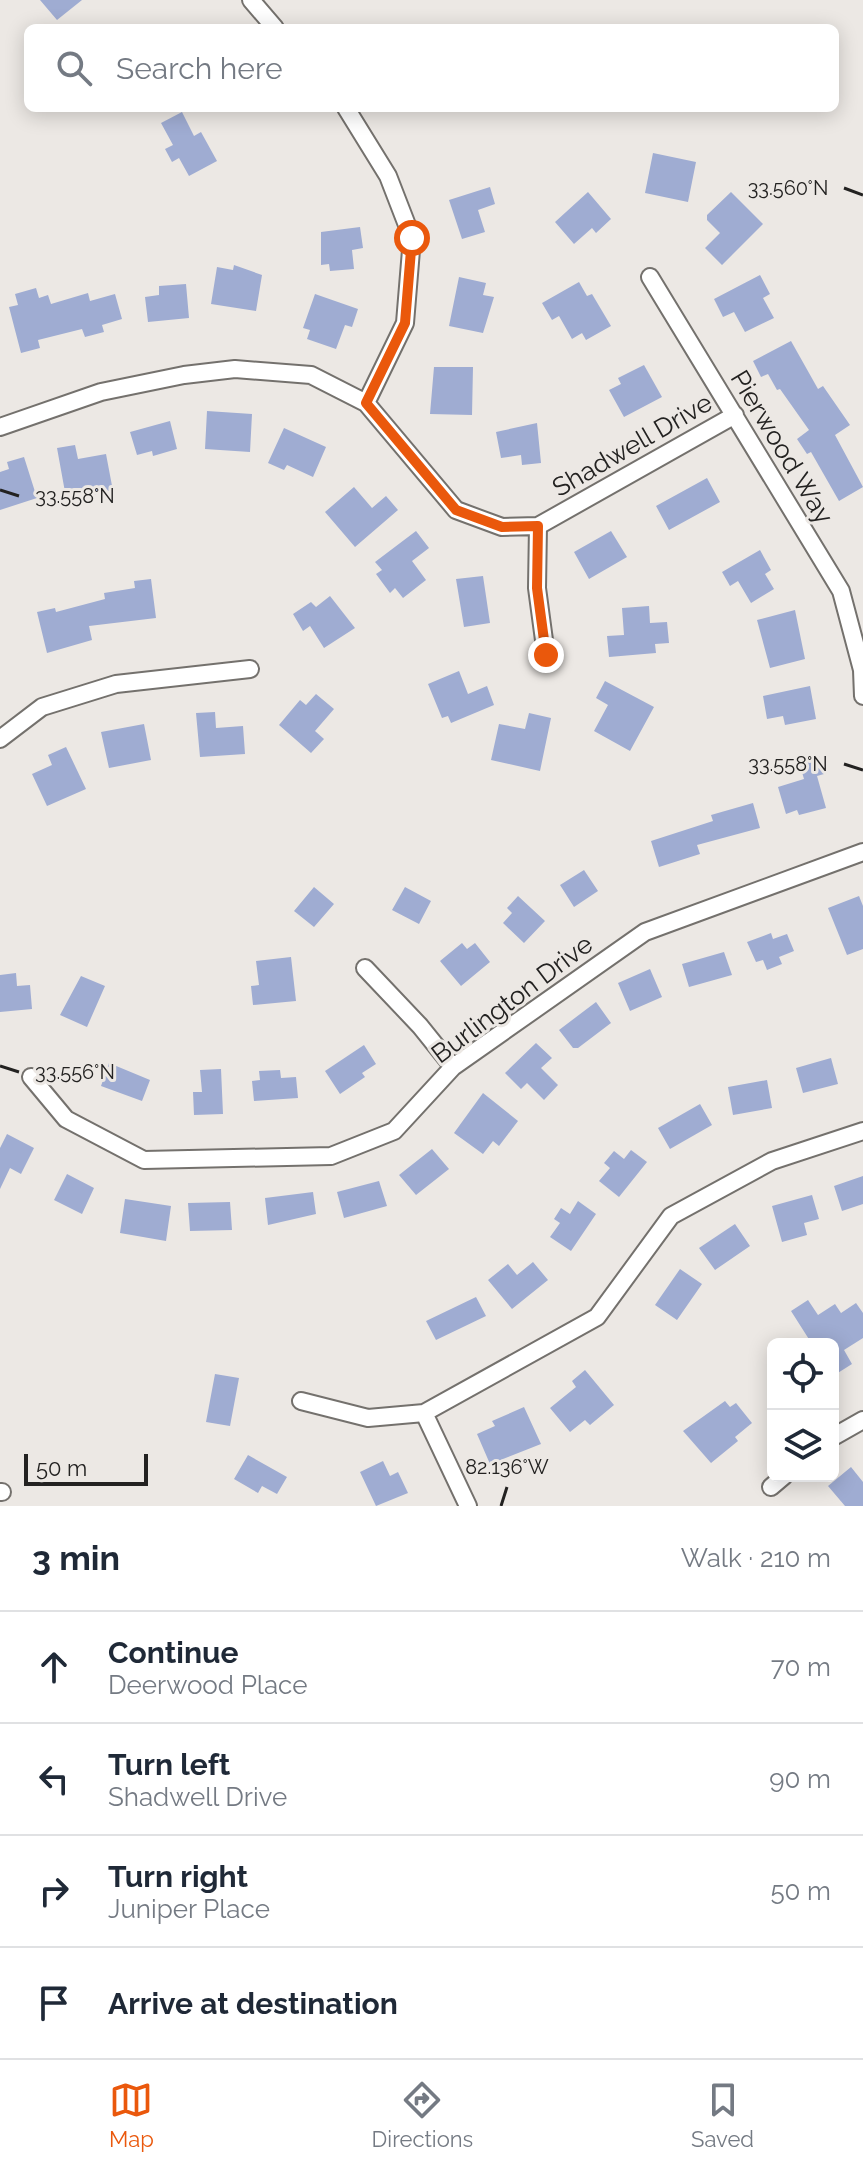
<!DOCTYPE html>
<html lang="en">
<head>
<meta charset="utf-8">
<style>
	body { margin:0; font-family:Raleway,sans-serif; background:#f6f6f7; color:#1f2937 }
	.controls { position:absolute; right:24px; bottom:24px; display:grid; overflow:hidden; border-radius:12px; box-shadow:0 4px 20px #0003 }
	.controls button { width:72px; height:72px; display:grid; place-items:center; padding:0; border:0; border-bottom:2px solid #e0e1e3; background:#fff; color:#1f2937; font:40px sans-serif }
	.scale { position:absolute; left:24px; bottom:20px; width:124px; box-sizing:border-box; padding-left:8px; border:4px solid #232221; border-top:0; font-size:22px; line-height:28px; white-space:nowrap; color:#232221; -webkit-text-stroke:6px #ece8e4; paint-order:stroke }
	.stop { position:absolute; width:24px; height:24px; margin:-18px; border:6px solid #ea580c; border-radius:50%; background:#fff }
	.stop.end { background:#ea580c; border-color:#fff; box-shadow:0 2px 8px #0008 }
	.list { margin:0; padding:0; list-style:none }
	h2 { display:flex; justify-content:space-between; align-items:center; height:104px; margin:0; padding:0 32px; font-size:34px }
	h2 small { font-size:26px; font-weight:400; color:#747a83 }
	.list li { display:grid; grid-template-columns:52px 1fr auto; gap:24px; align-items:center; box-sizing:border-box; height:112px; padding:0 32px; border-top:2px solid #e0e1e3 }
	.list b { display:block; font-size:30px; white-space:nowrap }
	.list p { margin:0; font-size:26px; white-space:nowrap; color:#747a83 }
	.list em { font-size:26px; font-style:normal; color:#747a83 }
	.icon { flex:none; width:44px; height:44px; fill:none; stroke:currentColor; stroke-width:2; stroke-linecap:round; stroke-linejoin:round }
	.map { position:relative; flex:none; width:863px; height:1506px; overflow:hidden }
	.search { position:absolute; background:#fff; box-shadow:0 4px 20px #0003; left:24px; right:24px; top:24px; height:88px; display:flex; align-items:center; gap:20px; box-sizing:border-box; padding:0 28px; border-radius:12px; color:#747a83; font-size:30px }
	.sheet { height:552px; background:#fff }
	nav { display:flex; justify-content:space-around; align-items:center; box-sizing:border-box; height:112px; border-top:2px solid #e0e1e3; background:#fff; font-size:22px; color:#747a83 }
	nav a { display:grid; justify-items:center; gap:4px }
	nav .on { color:#ea580c }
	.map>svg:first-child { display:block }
	.building { fill:#9facd2 }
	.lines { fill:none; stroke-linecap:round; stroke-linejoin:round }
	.minor-casing { stroke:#74716d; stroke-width:20 }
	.minor { stroke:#fff; stroke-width:16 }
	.route { stroke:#ea580c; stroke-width:10 }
	.ticks { fill:none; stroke:#232221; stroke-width:3 }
	.labels { text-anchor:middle; stroke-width:6; stroke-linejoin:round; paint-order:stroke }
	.street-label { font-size:26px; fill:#232221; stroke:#ece8e4 }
	.ticks-label { font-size:20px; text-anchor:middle; fill:#232221; stroke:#ece8e4; stroke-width:6; stroke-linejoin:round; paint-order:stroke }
</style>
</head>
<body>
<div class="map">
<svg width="863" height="1506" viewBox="0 0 863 1506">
	<rect width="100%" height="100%" fill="#ece8e4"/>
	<path class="building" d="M40 0H82L57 20Z
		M182 112 194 136 201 132 217 161 189 176 179 158 172 162 165 149 173 145 161 123Z
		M653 153 696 162 688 202 645 193Z
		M490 187 495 204 478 210 485 232 462 239 449 200Z
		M588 192 611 219 596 233 592 228 574 244 555 222Z
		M731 192 763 224 722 265 705 248 720 233 707 220V215Z
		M360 227 363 248 352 250 354 269 330 271 329 264 321 265V232Z
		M234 265 262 275 256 311 211 304 217 267 233 270Z
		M760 275 770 294 763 298 774 318 745 332 734 312 723 317 714 299Z
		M459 277 486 283 483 295 494 297 483 333 449 326Z
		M579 282 587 296 592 294 611 326 586 340 582 333 572 339 559 316 552 320 542 303Z
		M186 284 189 318 148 322 145 297 159 295V286Z
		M36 288 39 298 48 295 51 304 88 293 90 301 115 294 122 319 102 325 104 332 85 337 82 329 38 340 40 348 21 353 9 307 18 305 15 294Z
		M315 294 358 309 352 327 345 325 336 349 307 339 310 330 303 328Z
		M791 341 818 389 823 386 850 425 835 435 863 487 839 501 811 452 807 454 797 439 809 430 780 389 777 390 768 374 761 377 753 361Z
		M644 365 662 397 624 417 609 390 621 384 618 378Z
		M434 367H473L472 415 430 414Z
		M207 411 252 414 250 452 205 449Z
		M170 421 177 449 153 456 152 451 137 455 130 432Z
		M537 423 541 463 522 465 521 455 501 458 496 432Z
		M284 428 326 447 313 477 287 465 284 470 268 463Z
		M75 445 78 459 106 454 113 491 82 497 81 489 65 492 57 448Z
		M24 457 37 498 0 510V472L9 469 7 462Z
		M707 478 720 502 669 530 656 506Z
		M354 487 372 508 386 496 398 510 355 547 325 512Z
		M416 531 429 548 412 561 426 580 403 598 395 588 390 593 376 574 382 570 375 562Z
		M611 531 627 557 589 579 574 552Z
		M760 550 771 570 765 574 774 589 751 603 738 581 730 586 722 572Z
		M483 576 490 623 464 627 456 579Z
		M151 579 156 618 89 626 92 640 47 653 37 612 55 608 56 612 105 599 104 593 135 588 134 581Z
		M330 596 355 628 324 648 310 626 303 631 293 614 311 602 316 607Z
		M649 606 650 623 667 622 669 643 655 644 656 653 609 657 607 636 624 635 622 608Z
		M795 610 805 659 770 668 757 620Z
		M459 671 468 694 487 686 494 705 451 723 448 716 442 718 428 684Z
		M605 681 654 707 630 751 594 731 608 705 596 698Z
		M810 686 816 719 785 725 783 716 767 719 763 696Z
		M316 694 334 709 315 731 324 739 311 753 279 725 300 700 306 705Z
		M215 712 216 728 243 726 245 754 200 757 196 713Z
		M529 713 551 718 540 771 491 760 499 724 525 729Z
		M144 724 151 760 109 768 101 732Z
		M66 747 86 789 47 806 32 774 52 765 48 755Z
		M819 756 824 774 817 776 826 808 799 815 797 810 786 814 778 787 804 779 799 762Z
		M753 803 760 828 697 845 700 854 659 867 651 841 713 821 711 815Z
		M584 870 598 891 574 907 560 885Z
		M314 887 334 904 314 927 294 911Z
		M405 887 431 901 419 924 392 910Z
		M518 896 545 921 524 943 503 923 512 913 507 908Z
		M859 896 863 906V949L847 955 828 908Z
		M771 933 773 939 787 934 794 951 779 957 782 964 767 970 763 960 756 962 747 942Z
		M462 943 467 949 475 943 490 962 461 986 440 961Z
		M724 952 732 975 689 987 682 964Z
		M291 957 296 1001 253 1005 251 986 259 985 256 961Z
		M650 969 662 997 630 1011 618 983Z
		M16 973 17 986 30 985 32 1009 0 1012V975Z
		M81 976 105 986 87 1027 60 1015Z
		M596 1002 611 1023 578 1048H573L559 1030Z
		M536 1043 552 1058 541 1068 558 1085 544 1100 527 1083 521 1089 505 1073Z
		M364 1045 376 1064 362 1073 365 1077 340 1094 325 1071Z
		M831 1058 838 1084 803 1093 796 1068Z
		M109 1063 150 1080 142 1101 101 1086Z
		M221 1069 223 1114 194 1115 193 1092H202L200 1070Z
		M280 1070 281 1078 296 1077 298 1098 254 1101 252 1081 260 1080 259 1071Z
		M767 1080 772 1108 733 1115 728 1087Z
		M483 1093 518 1121 499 1146 493 1141 483 1154 454 1133Z
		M700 1104 712 1125 670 1149 658 1128Z
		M7 1134 34 1148 21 1174 10 1168 0 1189V1148Z
		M432 1149 449 1169 416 1195 399 1175Z
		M631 1150 647 1162 619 1197 599 1181 610 1168 604 1163 614 1151 624 1159Z
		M67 1174 94 1188 82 1214 54 1200Z
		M863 1176V1204L842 1211 834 1186Z
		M379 1181 387 1206 344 1218 337 1192Z
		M313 1192 316 1214 268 1225 265 1198Z
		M812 1195 819 1219 804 1223 807 1235 782 1242 772 1206Z
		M125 1199 171 1206 166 1241 120 1233Z
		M578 1201 596 1214 571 1251 550 1237 560 1223 554 1219 561 1208 570 1214Z
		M230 1202 232 1230 190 1231 188 1203Z
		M735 1224 750 1246 715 1270 699 1248Z
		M533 1262 548 1280 512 1309 488 1280 508 1264 517 1275Z
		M680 1269 702 1284 677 1320 655 1305Z
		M476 1297 486 1316 436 1340 426 1321Z
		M808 1300 818 1315 835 1304 841 1313 856 1303 863 1313V1338L844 1350 852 1364 833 1376V1344H812L791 1311Z
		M585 1370 614 1405 590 1425 585 1420 570 1432 550 1408 576 1387 572 1381Z
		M215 1374 239 1378 230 1426 206 1422Z
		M725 1401 730 1407 736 1403 752 1423 735 1437 738 1441 711 1463 683 1431Z
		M524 1407 541 1444 490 1464 477 1434 495 1426 492 1421Z
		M248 1455 287 1477 277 1494 262 1486 258 1493 234 1479Z
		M383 1461 390 1476 398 1472 408 1493 376 1506 360 1472Z
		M851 1467 863 1482V1506H845L828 1486Z"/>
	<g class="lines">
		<defs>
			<path id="minor" d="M251 0 275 28
				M346 108 388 176 412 238 405 323 366 403
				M650 277 841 591 862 670 863 696
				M0 427 101 392 184 375 235 369 311 375 366 403 456 510 502 527 538 526 735 415
				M538 526 537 588 546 655
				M0 739 42 707 116 684 250 669
				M365 968 420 1026 453 1067
				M31 1077 66 1119 144 1160 331 1156 394 1131 453 1067 645 932 863 852
				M301 1401 368 1418 424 1413 597 1317 671 1216 772 1161 863 1131
				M424 1413 468 1506
				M833 1437 863 1420
				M771 1487 784 1476
				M0 1492H2"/>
		</defs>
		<use href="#minor" class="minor-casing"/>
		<use href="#minor" class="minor"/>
	</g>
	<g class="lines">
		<path class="route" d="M412 238 405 323 366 403 456 510 502 527 538 526 537 588 546 655"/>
	</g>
	<path class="ticks" d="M844 188 863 195M0 490 19 496M844 764 863 770M0 1066 19 1072M501 1506 507 1487"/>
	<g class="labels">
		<g class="street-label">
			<text transform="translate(632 445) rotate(-30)" y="9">Shadwell Drive</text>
			<text transform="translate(782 447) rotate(59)" y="9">Pierwood Way</text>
			<text transform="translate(512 999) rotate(-37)" y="9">Burlington Drive</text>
		</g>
	</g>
	<g class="ticks-label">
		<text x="788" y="195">33.560°N</text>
		<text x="75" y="503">33.558°N</text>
		<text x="788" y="771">33.558°N</text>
		<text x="75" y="1079">33.556°N</text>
		<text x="507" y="1474">82.136°W</text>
	</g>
</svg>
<div class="controls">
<button><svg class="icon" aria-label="locate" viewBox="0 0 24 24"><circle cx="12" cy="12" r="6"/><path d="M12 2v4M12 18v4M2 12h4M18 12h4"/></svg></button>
<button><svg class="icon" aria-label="layers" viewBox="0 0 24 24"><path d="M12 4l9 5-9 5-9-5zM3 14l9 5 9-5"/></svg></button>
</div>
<div class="scale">50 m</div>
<div class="stop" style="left:412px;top:238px"></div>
<div class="stop end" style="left:546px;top:655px"></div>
<div class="search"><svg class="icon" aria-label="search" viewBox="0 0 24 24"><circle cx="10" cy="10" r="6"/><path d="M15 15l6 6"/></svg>Search here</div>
</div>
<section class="sheet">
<h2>3 min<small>Walk · 210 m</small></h2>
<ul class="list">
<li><svg class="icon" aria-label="ahead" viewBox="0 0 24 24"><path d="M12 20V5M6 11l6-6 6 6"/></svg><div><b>Continue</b><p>Deerwood Place</p></div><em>70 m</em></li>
<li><svg class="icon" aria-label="left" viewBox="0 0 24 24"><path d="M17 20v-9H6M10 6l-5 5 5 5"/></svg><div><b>Turn left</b><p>Shadwell Drive</p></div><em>90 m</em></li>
<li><svg class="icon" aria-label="right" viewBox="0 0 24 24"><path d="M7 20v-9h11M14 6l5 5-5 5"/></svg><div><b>Turn right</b><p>Juniper Place</p></div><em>50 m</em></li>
<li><svg class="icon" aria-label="arrive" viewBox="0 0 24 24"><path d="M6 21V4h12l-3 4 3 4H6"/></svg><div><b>Arrive at destination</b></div></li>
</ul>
</section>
<nav>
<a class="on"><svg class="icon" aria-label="map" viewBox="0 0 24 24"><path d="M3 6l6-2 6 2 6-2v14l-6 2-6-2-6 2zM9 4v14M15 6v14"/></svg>Map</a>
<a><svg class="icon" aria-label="directions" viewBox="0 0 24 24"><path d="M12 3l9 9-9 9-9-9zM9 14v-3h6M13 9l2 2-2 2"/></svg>Directions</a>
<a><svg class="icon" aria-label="saved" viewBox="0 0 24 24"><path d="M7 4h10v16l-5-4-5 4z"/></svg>Saved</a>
</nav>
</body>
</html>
